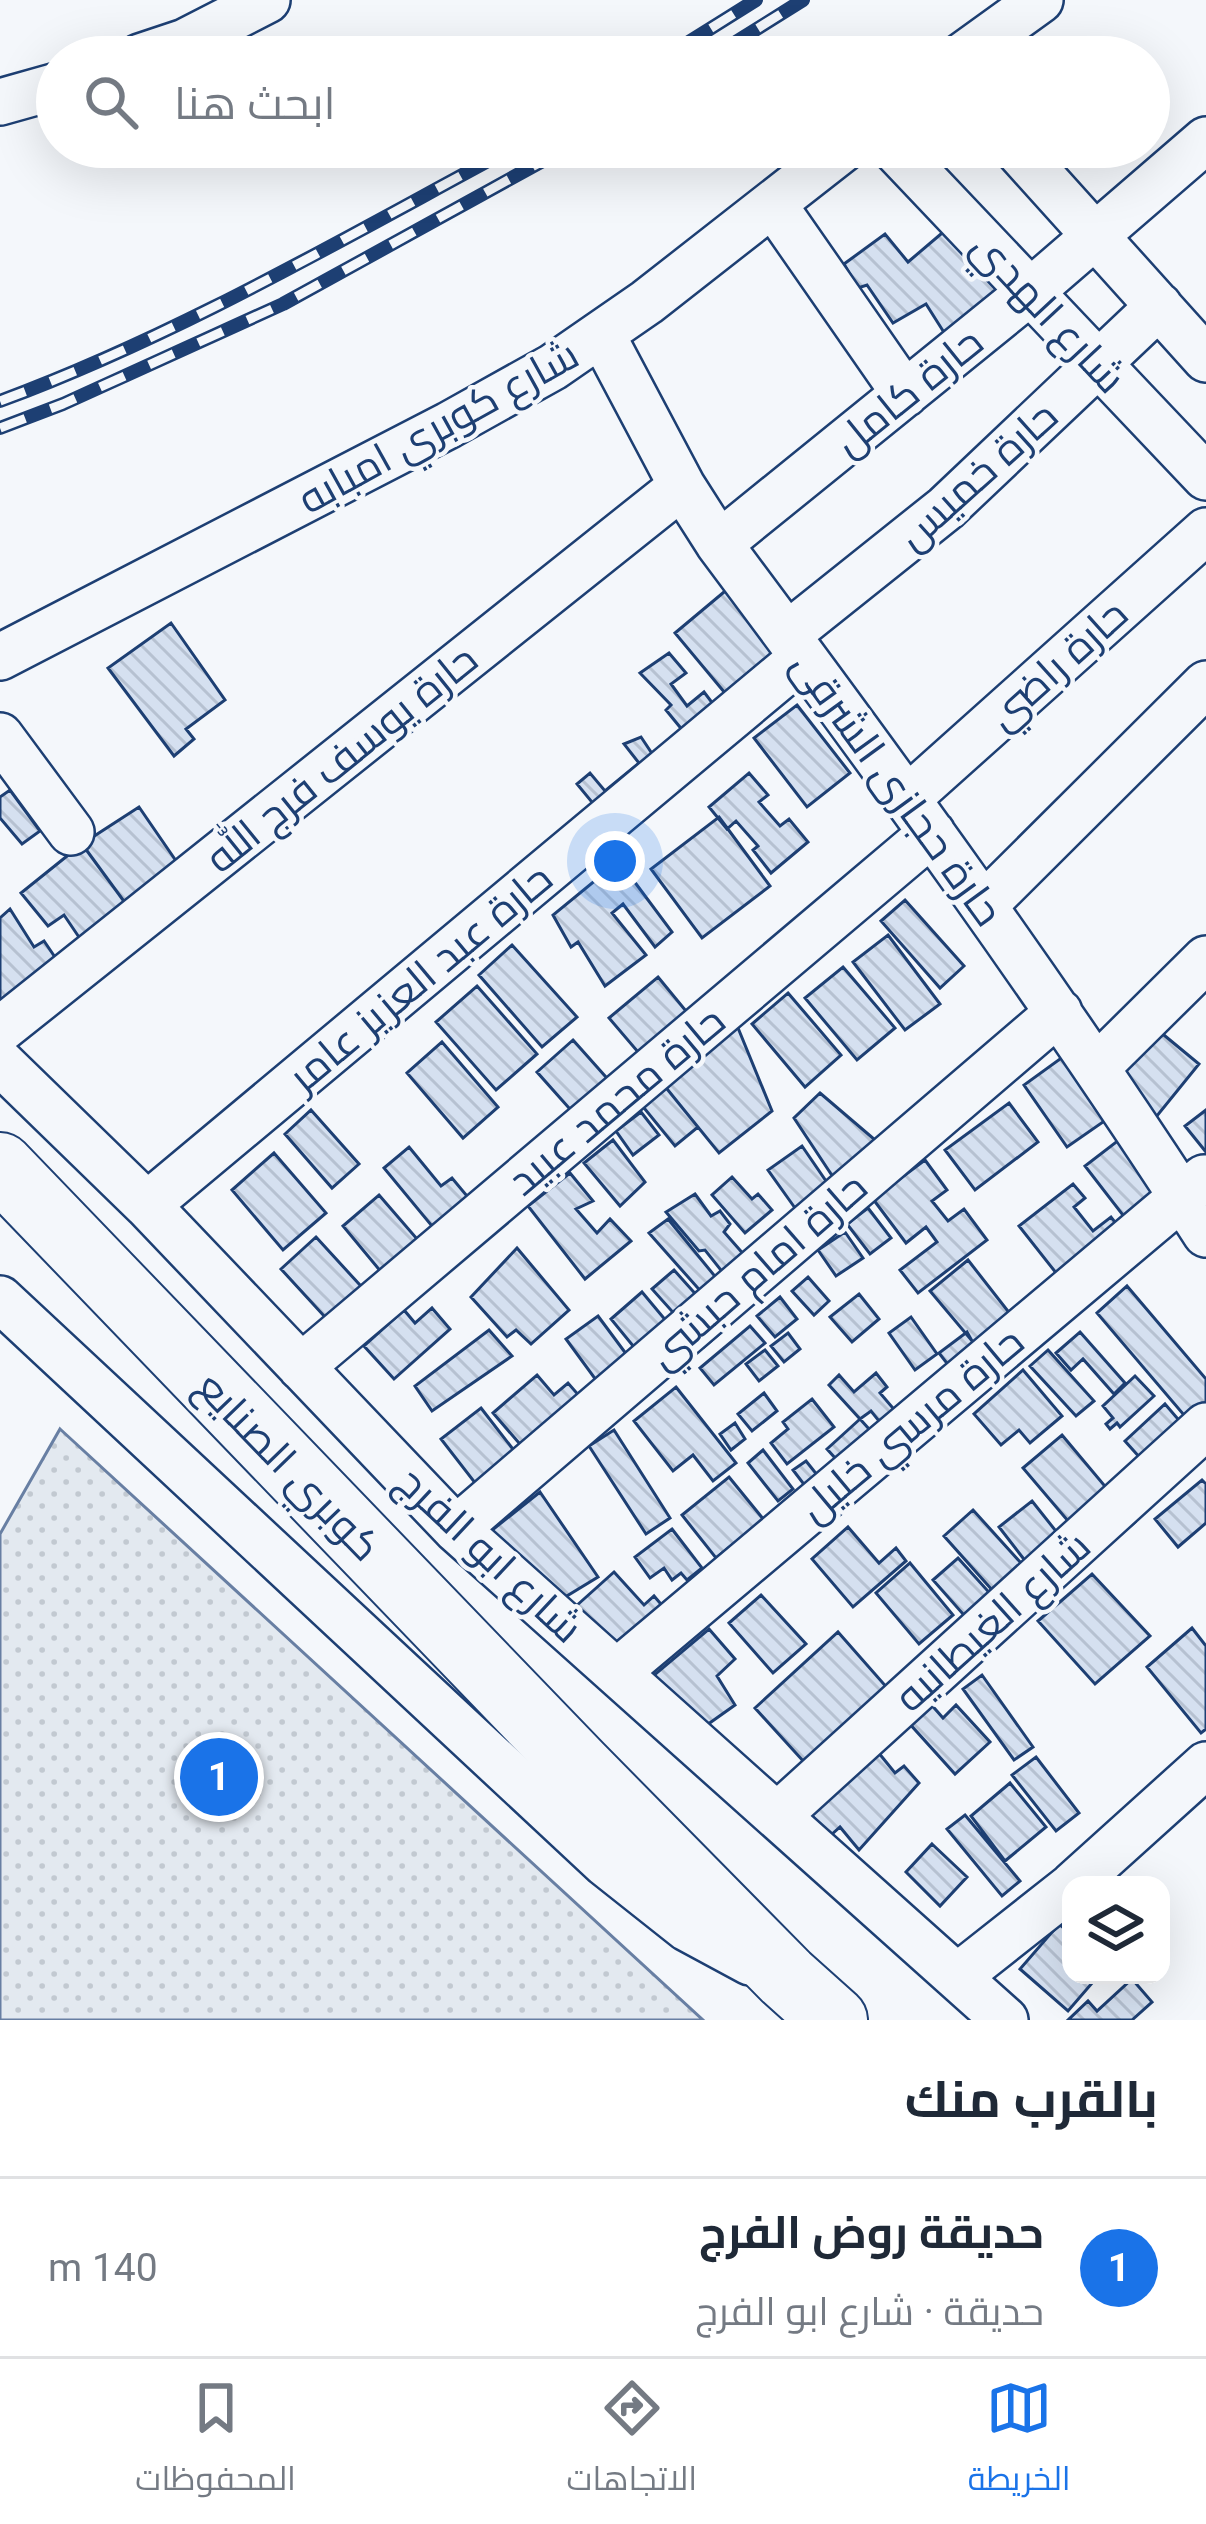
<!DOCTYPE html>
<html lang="ar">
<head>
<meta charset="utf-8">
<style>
	body { margin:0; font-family:Roboto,Cairo,sans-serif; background:#f6f6f7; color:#1f2937; direction:rtl }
	.controls { position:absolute; right:36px; bottom:36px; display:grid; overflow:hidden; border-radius:24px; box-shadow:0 12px 48px #0002 }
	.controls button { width:108px; height:108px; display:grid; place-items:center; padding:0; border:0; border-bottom:3px solid #e0e1e3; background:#fff; color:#1f2937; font:60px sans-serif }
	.you { position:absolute; left:615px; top:861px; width:42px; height:42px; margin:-30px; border:9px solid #fff; border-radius:50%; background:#1a73e8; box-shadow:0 0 0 18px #1a73e833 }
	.badge { display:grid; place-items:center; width:78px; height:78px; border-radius:50%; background:#1a73e8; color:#fff; font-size:39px; font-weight:700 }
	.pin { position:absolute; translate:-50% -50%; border:6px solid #fff; box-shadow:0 3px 12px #0006 }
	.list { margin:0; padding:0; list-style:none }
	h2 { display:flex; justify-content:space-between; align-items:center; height:156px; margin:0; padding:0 48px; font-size:51px }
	h2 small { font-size:39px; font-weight:400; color:#747a83 }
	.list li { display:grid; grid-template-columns:78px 1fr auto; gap:36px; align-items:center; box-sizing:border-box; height:180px; padding:0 48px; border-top:3px solid #e0e1e3 }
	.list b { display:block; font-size:45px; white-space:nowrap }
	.list p { margin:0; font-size:39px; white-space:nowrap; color:#747a83 }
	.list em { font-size:39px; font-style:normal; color:#747a83 }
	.icon { flex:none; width:66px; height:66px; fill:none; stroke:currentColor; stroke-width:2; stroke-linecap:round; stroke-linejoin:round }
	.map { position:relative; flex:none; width:1206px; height:2020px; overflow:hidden; direction:ltr }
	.search { position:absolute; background:#fff; box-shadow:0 12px 48px #0002; left:36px; right:36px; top:36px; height:132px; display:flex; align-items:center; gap:30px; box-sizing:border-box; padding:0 42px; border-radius:66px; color:#747a83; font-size:45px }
	.sheet { height:336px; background:#fff }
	nav { display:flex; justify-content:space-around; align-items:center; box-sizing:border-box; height:168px; border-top:3px solid #e0e1e3; background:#fff; font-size:33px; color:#747a83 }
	nav a { display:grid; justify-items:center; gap:6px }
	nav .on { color:#1a73e8 }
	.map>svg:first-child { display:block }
	.park { fill:url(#park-dots); stroke:#687fa3; stroke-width:3 }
	.building { fill:url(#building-back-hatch); stroke:#1d3f73; stroke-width:3 }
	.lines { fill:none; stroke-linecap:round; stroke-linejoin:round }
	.minor-casing { stroke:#1d3f73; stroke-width:50 }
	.primary-casing { stroke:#1d3f73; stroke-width:70 }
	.minor { stroke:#f4f7fb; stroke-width:45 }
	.primary { stroke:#f4f7fb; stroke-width:66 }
	.rail-casing { stroke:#1d3f73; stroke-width:14 }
	.rail { stroke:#f4f7fb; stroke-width:9; stroke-dasharray:27; stroke-linecap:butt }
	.labels { text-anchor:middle; stroke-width:9; stroke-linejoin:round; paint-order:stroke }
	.street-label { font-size:42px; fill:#1d3f73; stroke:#f4f7fb }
</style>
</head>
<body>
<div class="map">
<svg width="1206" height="2020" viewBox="0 0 1206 2020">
	<defs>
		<pattern id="park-dots" width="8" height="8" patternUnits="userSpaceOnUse" patternTransform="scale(3)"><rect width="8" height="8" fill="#e3e9f0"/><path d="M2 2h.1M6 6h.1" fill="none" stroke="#c2c9d1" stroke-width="1.8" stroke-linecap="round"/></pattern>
		<pattern id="building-back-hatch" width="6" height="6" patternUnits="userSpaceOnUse" patternTransform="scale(3)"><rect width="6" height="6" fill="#d5e0f0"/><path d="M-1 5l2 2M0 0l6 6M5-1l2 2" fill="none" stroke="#b6c1d1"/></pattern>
	</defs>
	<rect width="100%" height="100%" fill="#f4f7fb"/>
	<path class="park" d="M60 1429 703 2020H0V1534Z"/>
	<path class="building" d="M948 228 1011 308 945 334 926 304 893 323 867 285 858 288 844 264 885 234 908 262Z
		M736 582 792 654 735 705 675 633Z
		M171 623 225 700 186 729 194 739 174 756 108 668Z
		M669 653 686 673 671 684 687 706 704 692 723 717 693 743 666 710 671 705 640 673Z
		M797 705 850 773 807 807 754 738Z
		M641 737 663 770 605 818 577 784 590 773 605 791 639 763 624 744Z
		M749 773 768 795 759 802 780 826 789 819 808 842 771 873 753 850 758 846 736 821 727 829 709 807Z
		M10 790 40 831 22 844 0 818V797Z
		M139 807 185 874 134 915 82 844Z
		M719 817 770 886 702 938 651 869Z
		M82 844 134 915 87 949 64 915 48 926 21 893Z
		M619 861 672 932 655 947 623 904 612 913 646 955 605 986 578 942 571 947 553 915Z
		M905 900 964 966 940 988 881 921Z
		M10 909 34 947 44 941 63 969 0 1021V918Z
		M888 935 940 1004 905 1030 853 962Z
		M512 945 577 1017 542 1047 479 975Z
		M843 967 895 1028 857 1060 805 998Z
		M658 977 709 1039 661 1079 609 1018Z
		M477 986 537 1054 496 1090 436 1022Z
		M788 993 841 1055 805 1087 752 1024Z
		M736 1023 772 1111 719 1153 663 1084Z
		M1153 1026 1199 1064 1152 1122 1118 1069Z
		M573 1040 629 1103 593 1135 537 1072Z
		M442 1042 498 1107 463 1138 407 1073Z
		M1071 1051 1116 1113 1067 1147 1024 1085Z
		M663 1084 698 1127 675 1146 640 1103Z
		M820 1093 881 1145 837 1183 794 1118Z
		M1009 1103 1038 1142 975 1190 945 1150Z
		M311 1110 359 1164 332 1188 285 1134Z
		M1206 1110V1152L1185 1126Z
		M641 1112 659 1135 633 1155 616 1131Z
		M1124 1136 1168 1193 1129 1223 1085 1166Z
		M613 1140 645 1182 620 1206 584 1163Z
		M802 1146 828 1184 795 1208 768 1170Z
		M409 1147 441 1186 452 1178 477 1208 441 1237 384 1168Z
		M274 1153 326 1213 283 1250 232 1190Z
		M925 1160 947 1190 932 1201 948 1221 964 1209 987 1240 918 1293 900 1270 937 1242 926 1227 906 1243 873 1199Z
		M570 1173 593 1201 576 1209 597 1233 610 1219 631 1241 585 1279 528 1206Z
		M732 1177 752 1199 758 1194 772 1210 745 1233 712 1195Z
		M1073 1184 1085 1198 1074 1207 1093 1231 1111 1217 1129 1240 1068 1288 1019 1226Z
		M695 1194 711 1216 720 1211 730 1224 724 1232 753 1265 732 1284 705 1250 699 1251 666 1212Z
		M379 1195 424 1247 387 1279 343 1226Z
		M868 1208 891 1238 870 1254 847 1224Z
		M668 1219 727 1291 712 1304 649 1233Z
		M845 1232 863 1258 836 1276 818 1250Z
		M316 1237 381 1308 346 1340 281 1269Z
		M517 1248 569 1310 531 1344 516 1330 507 1337 471 1297Z
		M968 1260 1018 1324 983 1354 930 1291Z
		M674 1270 726 1328 704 1347 652 1289Z
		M808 1277 829 1301 814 1315 792 1291Z
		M1127 1286 1206 1379V1419L1195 1428 1097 1313Z
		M642 1292 693 1353 661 1380 611 1319Z
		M859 1294 879 1319 852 1342 830 1317Z
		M780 1297 797 1319 775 1337 757 1316Z
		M432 1308 450 1329 394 1379 364 1346 404 1310 415 1323Z
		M598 1316 647 1382 615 1406 566 1339Z
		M911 1317 937 1354 915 1370 889 1333Z
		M750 1326 765 1343 714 1385 700 1368Z
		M489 1330 512 1356 432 1411 415 1386Z
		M967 1332 981 1357 956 1375 939 1353Z
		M1080 1332 1125 1383 1114 1394 1083 1359 1071 1370 1056 1353Z
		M788 1333 800 1349 784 1362 771 1346Z
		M765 1350 778 1366 759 1381 746 1364Z
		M1048 1350 1094 1401 1076 1416 1030 1366Z
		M1023 1370 1062 1416 1030 1443 1019 1430 1001 1445 974 1414Z
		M876 1373 887 1387 880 1393 898 1414 883 1426 871 1411 860 1419 829 1385 839 1375 854 1392Z
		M537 1375 554 1395 568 1383 589 1407 532 1458 493 1413Z
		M1135 1376 1154 1396 1120 1427 1117 1423 1110 1429 1106 1424 1113 1418 1103 1406Z
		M676 1387 736 1463 713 1481 693 1455 673 1471 634 1421Z
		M764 1393 777 1411 752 1431 738 1414Z
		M812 1399 834 1427 787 1464 771 1443 788 1429 783 1422Z
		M1165 1404 1190 1433 1150 1469 1125 1441Z
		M481 1408 519 1457 479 1488 441 1439Z
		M860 1419 878 1439 845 1469 827 1449Z
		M735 1423 745 1439 731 1450 720 1434Z
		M614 1430 670 1518 646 1534 589 1446Z
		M1062 1435 1135 1522 1097 1555 1023 1468Z
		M763 1450 793 1489 778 1501 748 1463Z
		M806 1461 822 1481 809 1491 793 1470Z
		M729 1477 764 1520 716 1558 682 1515Z
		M1202 1480 1206 1484V1523L1178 1547 1155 1519Z
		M540 1492 598 1577 552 1605 491 1531Z
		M1032 1501 1063 1540 1030 1567 999 1527Z
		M973 1510 1031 1574 1001 1600 944 1536Z
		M848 1527 879 1563 896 1548 906 1561 853 1607 812 1559Z
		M672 1529 702 1568 687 1580 681 1573 672 1580 664 1568 650 1578 635 1557Z
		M958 1558 996 1600 970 1622 933 1580Z
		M910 1563 953 1615 919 1644 876 1593Z
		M614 1572 644 1605 654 1596 672 1617 623 1661 575 1607Z
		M1092 1574 1150 1636 1095 1684 1038 1621Z
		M761 1595 806 1644 773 1673 729 1623Z
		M1192 1628 1206 1646V1729L1201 1733 1147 1667Z
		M709 1629 735 1659 717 1676 735 1705 697 1732 647 1681Z
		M838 1632 897 1699 814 1773 755 1708Z
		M982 1675 1033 1747 1014 1760 963 1689Z
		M929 1702 943 1718 956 1705 990 1742 955 1774 908 1722Z
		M878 1752 895 1773 904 1766 919 1783 859 1850 840 1827 831 1835 811 1815Z
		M1036 1757 1079 1813 1056 1831 1012 1775Z
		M1010 1783 1046 1827 1005 1861 971 1816Z
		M965 1815 1020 1881 1002 1896 947 1829Z
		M932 1844 967 1877 940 1906 906 1872Z
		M1059 1924 1071 1934V1975H1099L1068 2011 1020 1969Z
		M1132 1979 1152 2002 1132 2020H1068L1088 2001 1097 2011Z"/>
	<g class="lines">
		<defs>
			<path id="minor" d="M140 57 185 42 267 0
				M961 57 1040 0
				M0 102 57 86
				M893 147 1206 477
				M1015 147 1206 359
				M773 204 905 394
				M602 335 682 486 719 544C888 770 1053 997 1206 1234
				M719 544 1030 292 1206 140
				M787 635 946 508 1159 306
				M0 657 449 425 553 367 647 302 845 147
				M0 736 71 832
				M908 798 1206 531
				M984 905 1206 684
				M0 1030 682 486
				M0 1062 147 1205 456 1529 1005 2020
				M1098 1066 1206 959
				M147 1205 803 657
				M0 1299 605 1863 687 1928 750 1962
				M301 1367 932 833
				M456 1529 1059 1012
				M617 1672 1204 1178
				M777 1816 1206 1426
				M1073 1885 1206 1765
				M957 1977 1071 1887"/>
			<path id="primary" d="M0 1166 578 1766 786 1977 834 2020"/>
		</defs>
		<use href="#minor" class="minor-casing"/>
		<use href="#primary" class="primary-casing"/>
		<use href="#minor" class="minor"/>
		<use href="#primary" class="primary"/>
		<defs>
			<path id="rail" d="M665 57 756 0
				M712 57 803 0
				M0 401C179 335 346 237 514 147
				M0 428 63 404 283 304 568 147"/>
		</defs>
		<use href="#rail" class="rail-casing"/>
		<use href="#rail" class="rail"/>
	</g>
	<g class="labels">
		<g class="street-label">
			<text transform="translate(1049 312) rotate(47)" y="15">شارع الهدي</text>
			<text transform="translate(908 391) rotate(-39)" y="15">حارة كامل</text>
			<text transform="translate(438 426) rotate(-29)" y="15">شارع كوبري امبابه</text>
			<text transform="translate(977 475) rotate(-42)" y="15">حارة خميس</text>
			<text transform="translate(1057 664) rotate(-42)" y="15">حارة راضي</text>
			<text transform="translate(341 758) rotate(-39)" y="15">حارة يوسف فرج الله</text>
			<text transform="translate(898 788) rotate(54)" y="15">حارة حجازى الشرقى</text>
			<text transform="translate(420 977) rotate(-40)" y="15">حارة عبد العزيز عامر</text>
			<text transform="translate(616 1100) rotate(-40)" y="15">حارة محمد عبيد</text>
			<text transform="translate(757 1270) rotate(-41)" y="15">حارة امام حبشي</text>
			<text transform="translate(911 1424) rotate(-40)" y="15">حارة مرسي خليل</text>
			<text transform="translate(289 1466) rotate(46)" y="15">كوبري الصنايع</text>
			<text transform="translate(490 1554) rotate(43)" y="15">شارع ابو الفرج</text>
			<text transform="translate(992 1621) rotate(-42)" y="15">شارع الغيطانيه</text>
		</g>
	</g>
</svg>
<div class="controls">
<button><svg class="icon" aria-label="layers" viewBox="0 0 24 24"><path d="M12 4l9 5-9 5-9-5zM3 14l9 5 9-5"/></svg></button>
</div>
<div class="you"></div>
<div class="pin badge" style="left:219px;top:1777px">1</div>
<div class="search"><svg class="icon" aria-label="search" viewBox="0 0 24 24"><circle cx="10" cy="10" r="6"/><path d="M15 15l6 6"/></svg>ابحث هنا</div>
</div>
<section class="sheet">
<h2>بالقرب منك<small></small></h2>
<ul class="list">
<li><span class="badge">1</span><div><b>حديقة روض الفرج</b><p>حديقة · شارع ابو الفرج</p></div><em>140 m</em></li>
</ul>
</section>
<nav>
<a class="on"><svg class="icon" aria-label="map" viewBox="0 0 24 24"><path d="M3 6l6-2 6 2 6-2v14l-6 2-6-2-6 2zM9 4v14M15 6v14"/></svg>الخريطة</a>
<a><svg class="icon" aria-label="directions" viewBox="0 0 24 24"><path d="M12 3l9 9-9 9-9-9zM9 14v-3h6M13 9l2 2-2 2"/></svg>الاتجاهات</a>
<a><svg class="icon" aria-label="saved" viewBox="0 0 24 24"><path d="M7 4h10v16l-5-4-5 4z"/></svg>المحفوظات</a>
</nav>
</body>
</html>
